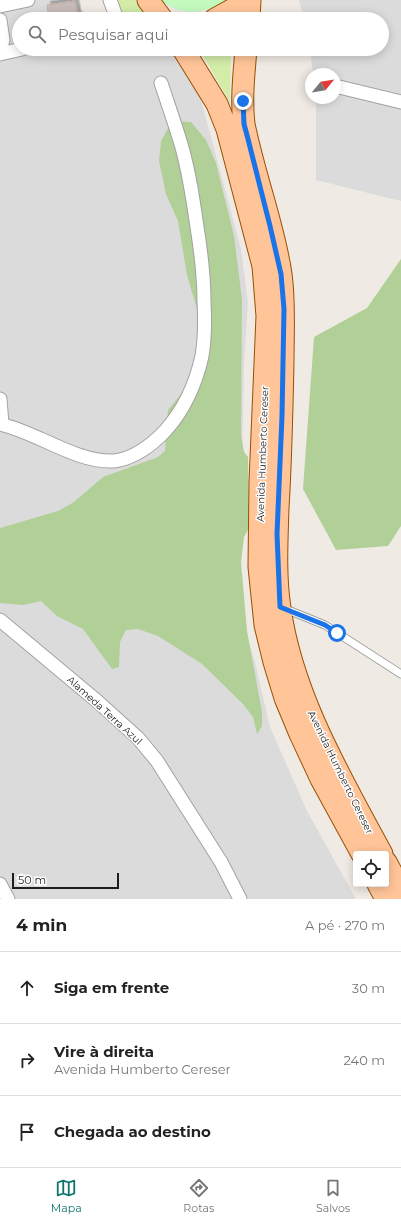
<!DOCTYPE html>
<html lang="pt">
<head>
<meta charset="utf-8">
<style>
	body { margin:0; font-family:Montserrat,sans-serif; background:#f6f6f6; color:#222 }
	.controls { position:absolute; right:12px; bottom:12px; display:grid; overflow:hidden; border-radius:4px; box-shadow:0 2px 10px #0003 }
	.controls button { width:36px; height:36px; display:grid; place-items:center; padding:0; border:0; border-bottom:1px solid #e0e0e0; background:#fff; color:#222; font:20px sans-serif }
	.compass { position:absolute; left:305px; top:68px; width:36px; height:36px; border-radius:50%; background:#fff; box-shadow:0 2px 10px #0003; rotate:60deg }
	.scale { position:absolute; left:12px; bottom:10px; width:107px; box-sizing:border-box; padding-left:4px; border:2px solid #1e1e1e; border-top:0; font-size:11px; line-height:14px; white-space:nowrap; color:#1e1e1e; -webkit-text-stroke:3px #fff; paint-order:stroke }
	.stop { position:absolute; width:12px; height:12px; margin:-9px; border:3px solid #1a73e8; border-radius:50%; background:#fff }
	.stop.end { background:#1a73e8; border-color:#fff; box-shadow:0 1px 4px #0008 }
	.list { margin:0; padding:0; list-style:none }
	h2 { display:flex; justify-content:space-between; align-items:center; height:52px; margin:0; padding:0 16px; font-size:17px }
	h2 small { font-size:13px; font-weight:400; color:#767676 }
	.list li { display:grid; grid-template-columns:26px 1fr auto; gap:12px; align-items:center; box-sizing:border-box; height:72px; padding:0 16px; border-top:1px solid #e0e0e0 }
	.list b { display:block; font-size:15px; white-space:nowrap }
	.list p { margin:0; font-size:13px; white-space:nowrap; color:#767676 }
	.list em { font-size:13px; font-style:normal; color:#767676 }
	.icon { flex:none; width:22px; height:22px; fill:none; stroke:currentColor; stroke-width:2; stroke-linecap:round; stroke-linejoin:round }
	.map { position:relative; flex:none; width:401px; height:899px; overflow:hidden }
	.search { position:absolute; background:#fff; box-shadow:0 2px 10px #0003; left:12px; right:12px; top:12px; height:44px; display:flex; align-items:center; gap:10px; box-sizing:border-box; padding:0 14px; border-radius:22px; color:#767676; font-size:15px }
	.sheet { height:268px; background:#fff }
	nav { display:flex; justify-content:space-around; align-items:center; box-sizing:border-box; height:56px; border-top:1px solid #e0e0e0; background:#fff; font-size:11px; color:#767676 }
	nav a { display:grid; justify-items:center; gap:2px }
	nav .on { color:#0f766e }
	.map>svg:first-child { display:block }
	.residential { fill:#dcdbdb }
	.grass { fill:#d3eca8 }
	.forest { fill:#b0d097 }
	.park { fill:#c3fbbf }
	.building { fill:#c7bbb7; stroke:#c2aea6; filter:url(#shadow) }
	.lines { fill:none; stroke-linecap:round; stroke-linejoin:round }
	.lane-casing { stroke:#a2a2a2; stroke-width:9 }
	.street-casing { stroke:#a2a2a2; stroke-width:15 }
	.primary-casing { stroke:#985000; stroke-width:23 }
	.lane { stroke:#fff; stroke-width:7 }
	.street { stroke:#fff; stroke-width:13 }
	.primary { stroke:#ffc599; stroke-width:21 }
	.route { stroke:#1a73e8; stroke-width:5 }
	.labels { text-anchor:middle; stroke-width:3; stroke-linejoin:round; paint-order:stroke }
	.street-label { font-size:10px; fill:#1e1e1e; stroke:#fff }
</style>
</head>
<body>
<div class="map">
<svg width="401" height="899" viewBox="0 0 401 899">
	<defs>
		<filter id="shadow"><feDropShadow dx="3.5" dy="-3.5" stdDeviation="0" flood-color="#0004"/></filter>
	</defs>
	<rect width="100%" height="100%" fill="#f0eae4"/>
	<path class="residential" d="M0 0H76L81 10 102 19H19V49H169L174 51 200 96 241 249 248 303 244 363 241 521 234 594 255 662 270 727 307 811 356 899H0Z
		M299 0H401V201L316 180V98H335V74H313L310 49H382V19H304Z"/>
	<path class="grass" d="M117 0H135L152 13H121Z
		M199 49H231L230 102Z"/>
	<path class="forest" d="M172 121 191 122 206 140 216 163 234 236 242 299 241 435 244 452 248 457 249 528 244 537 241 562 247 631 262 712V726L257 734 253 717 243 704 202 664 158 636 138 629 126 630 120 642 119 667 112 669 83 629 57 616 41 601 23 605 0 603V528L58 511 74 502 103 477 158 457 165 451 168 410 198 373 201 323 187 275 178 221 166 194 159 161 161 141Z
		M401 259V526L388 546 336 550 303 489 314 337 367 308Z"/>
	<path class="park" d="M160 0H229C205 13 184 18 160 0Z"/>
	<path class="building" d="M75 1 78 19H49L47 5Z"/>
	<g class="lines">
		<defs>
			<path id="lane" d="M283 608 325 625 401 674"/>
			<path id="street" d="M110 0 117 19
				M0 6 28 0
				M0 20 3 40 0 51
				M0 54 22 49
				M335 86 401 102
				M0 399 2 424
				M0 424C37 432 76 463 114 461 133 459 152 445 165 431 184 410 196 383 202 356 205 338 205 320 204 302 204 276 201 252 197 227 193 199 189 171 181 144 175 124 168 104 161 83
				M0 620 97 701 138 738 157 761 221 862 240 899
				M0 884 8 899"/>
			<path id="primary" d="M148 0 162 19
				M215 19 235 8 242 0
				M249 19 250 0
				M183 49 217 104 227 129 263 266 267 316 260 482 259 567 265 625 274 662 285 698 300 734 321 779 362 854
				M246 49C244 74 241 99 244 124 247 139 251 154 255 169 264 203 276 239 281 274 285 303 283 333 283 362 282 411 281 459 278 508 277 541 275 576 280 608 292 695 341 778 382 854
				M386 862 401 890
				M378 884 386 899"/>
		</defs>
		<use href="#lane" class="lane-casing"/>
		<use href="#street" class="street-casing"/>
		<use href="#primary" class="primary-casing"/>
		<use href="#lane" class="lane"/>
		<use href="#street" class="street"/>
		<use href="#primary" class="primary"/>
	</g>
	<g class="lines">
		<path class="route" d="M243 101 244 124 248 139 270 226 281 274 284 309 282 416 277 534 280 607 325 625 337 633"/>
	</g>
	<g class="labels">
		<g class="street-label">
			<text transform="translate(262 454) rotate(-88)" y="4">Avenida Humberto Cereser</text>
			<text transform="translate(105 710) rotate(42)" y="4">Alameda Terra Azul</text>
			<text transform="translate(341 772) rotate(64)" y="4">Avenida Humberto Cereser</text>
		</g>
	</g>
</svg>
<div class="controls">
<button><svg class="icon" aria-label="locate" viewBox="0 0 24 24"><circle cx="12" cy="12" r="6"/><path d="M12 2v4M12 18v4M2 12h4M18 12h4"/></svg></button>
</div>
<svg class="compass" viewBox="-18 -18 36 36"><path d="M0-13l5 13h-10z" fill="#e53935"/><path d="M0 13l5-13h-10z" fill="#767676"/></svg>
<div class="scale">50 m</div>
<div class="stop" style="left:337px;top:633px"></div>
<div class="stop end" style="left:243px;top:101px"></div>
<div class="search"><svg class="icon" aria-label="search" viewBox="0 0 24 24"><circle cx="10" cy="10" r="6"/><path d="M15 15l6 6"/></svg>Pesquisar aqui</div>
</div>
<section class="sheet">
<h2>4 min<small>A pé · 270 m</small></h2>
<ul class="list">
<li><svg class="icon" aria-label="ahead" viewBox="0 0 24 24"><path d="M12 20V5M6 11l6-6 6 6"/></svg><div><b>Siga em frente</b></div><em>30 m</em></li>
<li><svg class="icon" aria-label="right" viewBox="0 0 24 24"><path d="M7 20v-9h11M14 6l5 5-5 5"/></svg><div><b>Vire à direita</b><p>Avenida Humberto Cereser</p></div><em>240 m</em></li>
<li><svg class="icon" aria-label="arrive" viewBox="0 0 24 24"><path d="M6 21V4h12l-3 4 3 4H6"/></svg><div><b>Chegada ao destino</b></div></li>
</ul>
</section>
<nav>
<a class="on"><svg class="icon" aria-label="map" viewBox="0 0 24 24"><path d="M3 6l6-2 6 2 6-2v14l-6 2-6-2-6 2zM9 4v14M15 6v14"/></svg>Mapa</a>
<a><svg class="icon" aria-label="directions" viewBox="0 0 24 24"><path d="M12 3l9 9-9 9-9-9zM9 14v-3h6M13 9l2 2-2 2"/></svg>Rotas</a>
<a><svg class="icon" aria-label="saved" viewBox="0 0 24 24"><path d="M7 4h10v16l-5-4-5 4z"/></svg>Salvos</a>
</nav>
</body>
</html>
